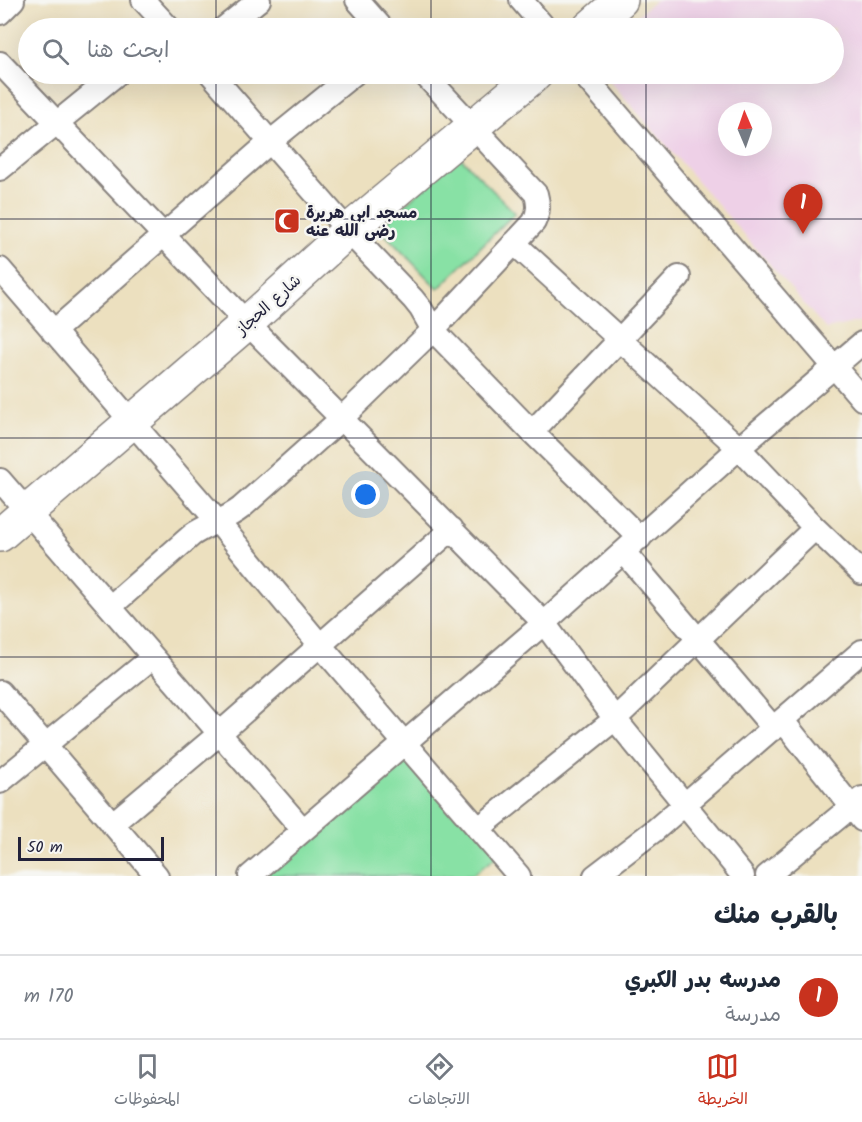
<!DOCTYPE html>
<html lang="ar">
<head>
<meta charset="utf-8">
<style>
	body { margin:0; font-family:Kalam,"Playpen Sans Arabic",sans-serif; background:#f6f6f7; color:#1f2937; direction:rtl }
	.compass { position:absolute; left:718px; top:102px; width:54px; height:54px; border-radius:50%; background:#fff; box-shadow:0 6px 24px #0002; rotate:358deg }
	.scale { position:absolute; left:18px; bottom:15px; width:146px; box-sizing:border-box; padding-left:6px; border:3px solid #22223b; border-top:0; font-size:16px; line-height:21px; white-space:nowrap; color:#22223b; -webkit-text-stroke:4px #f6f6f2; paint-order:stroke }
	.you { position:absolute; left:366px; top:495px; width:21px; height:21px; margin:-15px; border:4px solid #fff; border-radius:50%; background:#1a73e8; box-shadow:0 0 0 9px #1a73e833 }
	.badge { display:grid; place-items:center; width:39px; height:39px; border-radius:50%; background:#c8321e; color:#fff; font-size:20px; font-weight:700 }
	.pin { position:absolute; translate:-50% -50px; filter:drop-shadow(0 2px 3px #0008) }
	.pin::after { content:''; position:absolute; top:32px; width:21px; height:18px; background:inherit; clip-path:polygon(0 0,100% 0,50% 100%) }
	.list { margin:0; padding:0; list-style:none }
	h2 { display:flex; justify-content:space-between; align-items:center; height:78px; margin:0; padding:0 24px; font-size:26px }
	h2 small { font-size:20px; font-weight:400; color:#747a83 }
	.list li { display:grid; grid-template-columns:39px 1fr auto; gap:18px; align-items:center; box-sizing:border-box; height:84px; padding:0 24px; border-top:2px solid #e0e1e3 }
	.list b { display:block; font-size:22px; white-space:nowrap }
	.list p { margin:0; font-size:20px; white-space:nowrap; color:#747a83 }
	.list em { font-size:20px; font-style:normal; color:#747a83 }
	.icon { flex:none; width:33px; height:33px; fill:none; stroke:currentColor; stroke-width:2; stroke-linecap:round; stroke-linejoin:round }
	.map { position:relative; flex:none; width:862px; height:876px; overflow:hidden; direction:ltr }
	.search { position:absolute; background:#fff; box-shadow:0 6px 24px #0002; left:18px; right:18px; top:18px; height:66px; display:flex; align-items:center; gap:15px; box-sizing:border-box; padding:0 21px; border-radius:33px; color:#747a83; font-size:22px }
	.sheet { height:162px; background:#fff }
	nav { display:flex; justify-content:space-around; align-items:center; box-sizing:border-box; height:84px; border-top:2px solid #e0e1e3; background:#fff; font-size:16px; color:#747a83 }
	nav a { display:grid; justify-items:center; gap:3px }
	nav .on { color:#c8321e }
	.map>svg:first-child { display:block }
	.built { fill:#eed0e7; fill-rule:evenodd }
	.green { fill:#88e1a5; stroke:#558270; stroke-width:1.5 }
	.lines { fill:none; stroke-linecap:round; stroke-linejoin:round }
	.street-casing { stroke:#87817d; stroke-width:26 }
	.secondary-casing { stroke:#87817d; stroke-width:36 }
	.street { stroke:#fff; stroke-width:22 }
	.secondary { stroke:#fff; stroke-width:33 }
	.grid { fill:none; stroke:#22223b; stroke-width:1.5; stroke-opacity:0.55 }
	.labels { text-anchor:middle; stroke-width:5; stroke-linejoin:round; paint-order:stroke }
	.poi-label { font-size:16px; font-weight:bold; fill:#22223b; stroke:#f6f6f2; text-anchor:start }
	.street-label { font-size:16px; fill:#22223b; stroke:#f6f6f2 }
</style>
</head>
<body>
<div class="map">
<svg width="862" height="876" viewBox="0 0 862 876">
	<rect width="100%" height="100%" fill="#f6f6f2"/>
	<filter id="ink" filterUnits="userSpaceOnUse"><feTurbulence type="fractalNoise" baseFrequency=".0167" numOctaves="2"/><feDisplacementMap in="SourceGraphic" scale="12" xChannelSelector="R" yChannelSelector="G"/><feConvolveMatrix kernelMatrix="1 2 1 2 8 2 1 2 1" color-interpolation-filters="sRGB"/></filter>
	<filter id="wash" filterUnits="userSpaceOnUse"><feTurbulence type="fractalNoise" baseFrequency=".008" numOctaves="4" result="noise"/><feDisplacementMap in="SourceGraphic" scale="24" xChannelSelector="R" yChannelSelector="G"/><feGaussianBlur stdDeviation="1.35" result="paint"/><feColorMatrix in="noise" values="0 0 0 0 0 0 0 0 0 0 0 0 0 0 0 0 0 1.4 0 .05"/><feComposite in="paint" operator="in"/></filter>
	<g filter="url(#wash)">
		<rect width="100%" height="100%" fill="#ece0bf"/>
		<path class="built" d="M656 0H862V321L826 329 604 74H834V28H622ZM727 111H763V147H727Z"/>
		<path class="green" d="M457 154 515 213 438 289 380 229Z
			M416 746 500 854 471 876H261Z"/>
	</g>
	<g filter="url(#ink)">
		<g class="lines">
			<defs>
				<path id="street" d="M143 0 169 28
					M357 0 382 28
					M521 0 545 28
					M0 13 13 0
					M224 28 259 0
					M0 63 247 323 544 623 615 719 743 876
					M211 74 348 231 413 299 421 309 433 330 532 432 640 538
					M583 74 862 399
					M0 169 117 74
					M514 243 739 448 815 528 862 573
					M0 269 218 522 320 645 519 876
					M53 332 270 142 354 74
					M532 432 679 277
					M0 480 303 830
					M624 552 774 729
					M110 607 192 535C208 524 226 520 241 508L341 419 433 330 534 222C539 211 539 205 536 194L424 74
					M0 692 157 876
					M783 721 862 820
					M0 782 153 657
					M112 824 219 734 452 529
					M478 829 615 719 815 528
					M250 876 544 623 739 448 862 343
					M595 876 655 830 862 651
					M767 876 862 798"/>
				<path id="secondary" d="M589 28 621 0
					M0 535 247 323 348 231 536 74"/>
			</defs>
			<use href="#street" class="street-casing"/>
			<use href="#secondary" class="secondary-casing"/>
			<use href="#street" class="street"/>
			<use href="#secondary" class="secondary"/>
		</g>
	</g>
	<path class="grid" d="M216 0V28M431 0V28M646 0V28M216 74V876M431 74V876M646 74V876M0 219H862M0 438H862M0 657H862"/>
	<defs>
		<symbol id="mosque-square" viewBox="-11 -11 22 22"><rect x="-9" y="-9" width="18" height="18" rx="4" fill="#c8321e" stroke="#f6f6f2"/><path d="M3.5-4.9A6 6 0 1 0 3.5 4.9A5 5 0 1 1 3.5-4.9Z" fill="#fff"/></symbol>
	</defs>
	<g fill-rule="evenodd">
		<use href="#mosque-square" x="272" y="206" width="30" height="30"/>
	</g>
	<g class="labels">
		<g class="poi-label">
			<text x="306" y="218">مسجد ابي هريرة<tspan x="306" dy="18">رضى الله عنه</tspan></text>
		</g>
		<g class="street-label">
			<text transform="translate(268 304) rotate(-42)" y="6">شارع الحجاز</text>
		</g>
	</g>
</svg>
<svg class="compass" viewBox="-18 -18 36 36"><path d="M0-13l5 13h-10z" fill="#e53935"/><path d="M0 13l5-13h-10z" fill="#747a83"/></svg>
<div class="scale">50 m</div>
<div class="you"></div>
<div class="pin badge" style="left:803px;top:234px">1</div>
<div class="search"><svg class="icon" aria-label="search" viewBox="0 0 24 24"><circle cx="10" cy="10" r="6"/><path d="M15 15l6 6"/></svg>ابحث هنا</div>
</div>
<section class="sheet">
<h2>بالقرب منك<small></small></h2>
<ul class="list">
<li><span class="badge">1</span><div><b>مدرسه بدر الكبري</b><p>مدرسة</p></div><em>170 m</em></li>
</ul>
</section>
<nav>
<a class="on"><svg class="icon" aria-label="map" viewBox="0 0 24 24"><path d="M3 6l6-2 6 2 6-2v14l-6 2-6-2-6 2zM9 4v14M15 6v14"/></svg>الخريطة</a>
<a><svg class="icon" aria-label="directions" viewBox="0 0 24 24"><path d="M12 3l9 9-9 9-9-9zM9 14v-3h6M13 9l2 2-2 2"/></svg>الاتجاهات</a>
<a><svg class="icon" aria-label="saved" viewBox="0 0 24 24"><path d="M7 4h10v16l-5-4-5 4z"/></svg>المحفوظات</a>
</nav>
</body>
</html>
